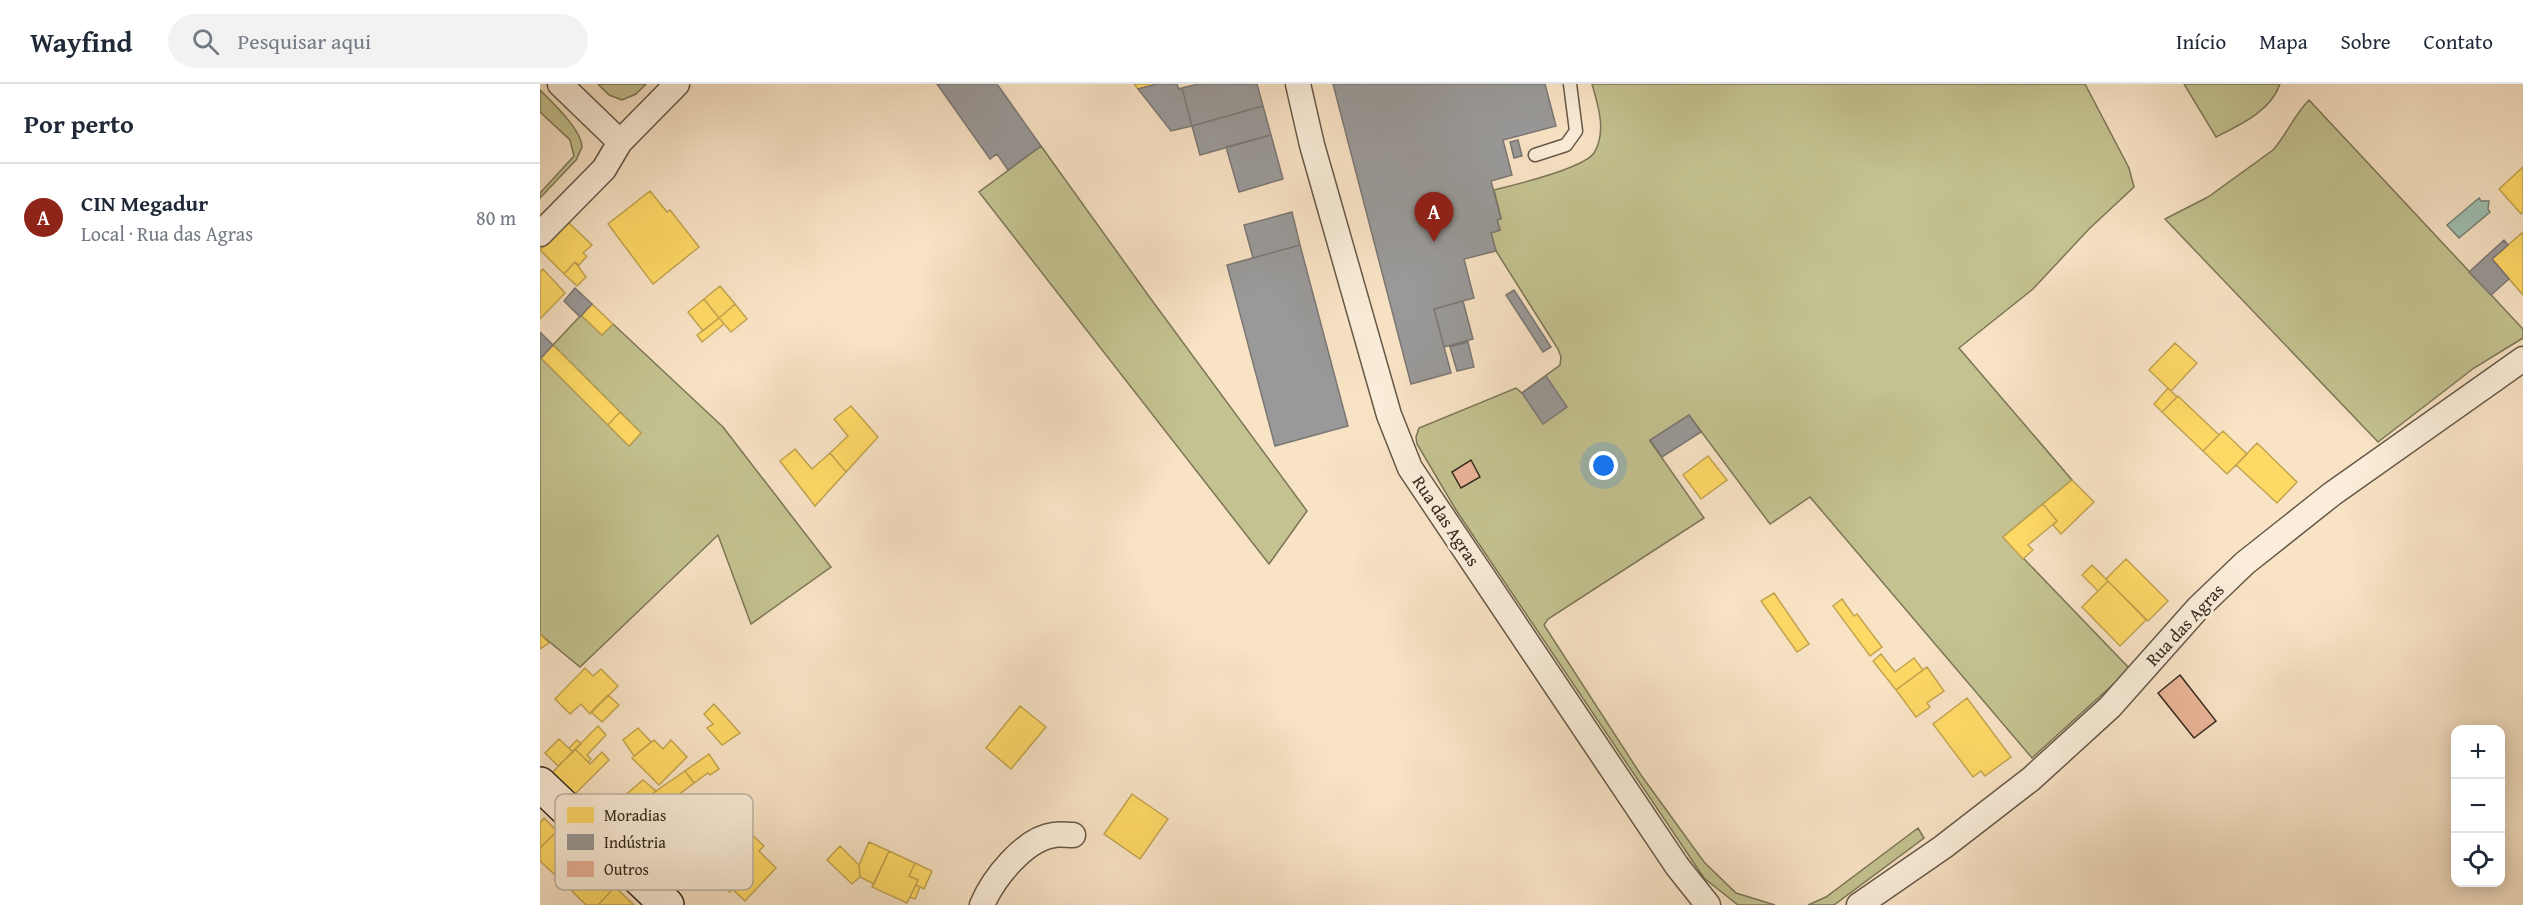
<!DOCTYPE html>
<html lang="pt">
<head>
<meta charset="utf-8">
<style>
	body { margin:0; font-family:"Gentium Book Plus",serif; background:#f2f2f3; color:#1f2937 }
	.controls { position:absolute; right:18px; bottom:18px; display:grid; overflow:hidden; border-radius:12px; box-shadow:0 3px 15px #0003 }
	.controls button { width:54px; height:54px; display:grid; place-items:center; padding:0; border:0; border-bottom:2px solid #e0e1e3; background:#fff; color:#1f2937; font:30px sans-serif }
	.you { position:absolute; left:1064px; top:382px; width:21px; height:21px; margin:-15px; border:4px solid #fff; border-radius:50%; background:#1a73e8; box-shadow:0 0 0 9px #1a73e833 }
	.badge { display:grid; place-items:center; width:39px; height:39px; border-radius:50%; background:#8f2418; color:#fff; font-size:20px; font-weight:700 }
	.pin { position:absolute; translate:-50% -50px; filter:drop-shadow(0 2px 3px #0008) }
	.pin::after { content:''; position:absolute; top:32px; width:21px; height:18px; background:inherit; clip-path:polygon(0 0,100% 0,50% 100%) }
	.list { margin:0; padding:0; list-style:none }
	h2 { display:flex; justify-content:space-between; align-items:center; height:78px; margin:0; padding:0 24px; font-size:26px }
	h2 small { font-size:20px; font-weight:400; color:#747a83 }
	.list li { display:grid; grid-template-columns:39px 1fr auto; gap:18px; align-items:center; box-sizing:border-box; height:108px; padding:0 24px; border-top:2px solid #e0e1e3 }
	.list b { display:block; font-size:22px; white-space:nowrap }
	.list p { margin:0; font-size:20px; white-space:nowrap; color:#747a83 }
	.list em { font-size:20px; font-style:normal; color:#747a83 }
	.icon { flex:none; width:33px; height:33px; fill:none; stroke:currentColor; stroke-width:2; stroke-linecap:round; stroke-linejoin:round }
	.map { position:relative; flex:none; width:1983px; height:821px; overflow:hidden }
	header { display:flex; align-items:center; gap:36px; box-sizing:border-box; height:84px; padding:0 30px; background:#fff; border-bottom:2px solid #e0e1e3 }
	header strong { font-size:28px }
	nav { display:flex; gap:33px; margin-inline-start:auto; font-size:21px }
	.search { width:420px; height:54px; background:#f2f2f3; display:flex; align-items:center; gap:15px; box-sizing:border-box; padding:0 21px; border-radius:33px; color:#747a83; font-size:22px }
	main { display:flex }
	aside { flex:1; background:#fff }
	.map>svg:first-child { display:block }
	.green { fill:#c3c290; stroke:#7c7657; stroke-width:1.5 }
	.water { fill:#9ebeb1; stroke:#748276; stroke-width:1.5 }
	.homes { fill:#ffd966; stroke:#c2a450; stroke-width:1.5 }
	.industry { fill:#999; stroke:#7b7774; stroke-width:1.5 }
	.building { fill:#eab498; stroke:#35291e; stroke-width:1.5 }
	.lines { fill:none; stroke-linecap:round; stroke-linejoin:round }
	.lane-casing { stroke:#665848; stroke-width:15 }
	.street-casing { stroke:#665848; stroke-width:27 }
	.secondary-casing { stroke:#35291e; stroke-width:36 }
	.lane { stroke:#faedd9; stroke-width:12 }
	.street { stroke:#faedd9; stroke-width:24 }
	.secondary { stroke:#faedd9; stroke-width:33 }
	.labels { text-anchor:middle; stroke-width:6; stroke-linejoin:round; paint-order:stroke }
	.street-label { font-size:18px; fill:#35291e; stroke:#faedd9 }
	.key { fill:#faedd9; stroke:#bfb2a1; stroke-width:1.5 }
	.key-label { font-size:16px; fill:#35291e }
</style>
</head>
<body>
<header>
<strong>Wayfind</strong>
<div class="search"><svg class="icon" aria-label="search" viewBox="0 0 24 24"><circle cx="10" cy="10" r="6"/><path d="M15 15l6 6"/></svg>Pesquisar aqui</div>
<nav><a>Início</a><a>Mapa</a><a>Sobre</a><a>Contato</a></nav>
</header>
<main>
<aside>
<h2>Por perto<small></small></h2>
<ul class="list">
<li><span class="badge">A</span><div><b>CIN Megadur</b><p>Local · Rua das Agras</p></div><em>80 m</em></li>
</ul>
</aside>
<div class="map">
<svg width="1983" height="821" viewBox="0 0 1983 821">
	<rect width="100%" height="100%" fill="#f8e3c5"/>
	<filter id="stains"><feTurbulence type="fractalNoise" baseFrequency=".00333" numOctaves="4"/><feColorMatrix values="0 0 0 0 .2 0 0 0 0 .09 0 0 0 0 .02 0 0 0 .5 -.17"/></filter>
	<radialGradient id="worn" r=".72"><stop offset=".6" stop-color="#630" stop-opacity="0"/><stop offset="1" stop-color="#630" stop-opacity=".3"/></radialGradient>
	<path class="green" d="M58 0H106L96 10 82 16 69 11Z
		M1052 0H1545L1589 84 1594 103 1549 145 1493 205 1419 264 1532 396 1463 453 1590 585 1492 674 1270 413 1230 440 1149 331 1110 357 1164 434 1008 535 1004 541 1101 691 1164 778 1196 809 1235 821H1198L1164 794 916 426 877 360 876 353 879 344 976 304 982 309 1020 281 1021 273 1018 265 956 167 951 149 960 146 957 136 961 134 954 106C974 101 1043 85 1054 69 1067 48 1058 21 1052 0Z
		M1644 0H1740C1731 27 1700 41 1676 53Z
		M0 6C13 19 41 45 42 63L36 76 0 114V109L34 72 30 56 0 28Z
		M1769 16 1983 245V254L1934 284 1838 358 1625 135 1668 113 1733 66C1747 50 1754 31 1769 16Z
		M501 62 608 211 767 427 729 480 439 108Z
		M41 231 62 251 73 240 183 343 291 483 211 540 178 451 40 583 0 550V273L89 362 101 349 13 261Z
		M1378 744 1384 754 1294 821H1268L1286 813Z"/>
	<path class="water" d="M1939 114 1941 117H1949L1948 125 1950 128 1919 154 1907 141Z"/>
	<path class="homes" d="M594 0H615V1L598 5Z
		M1983 83V128L1981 130 1959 105Z
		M110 107 127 128 130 126 159 163 113 200 68 140Z
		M28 138 52 161 43 169 47 172 39 181 35 178 24 190 0 166Z
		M1983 148V211L1952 175Z
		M35 178 46 193 37 202 24 190Z
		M3 185 25 209 0 235V188Z
		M180 202 195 220 179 234 164 215Z
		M164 215 179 234 163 247 148 228Z
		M52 220 73 240 62 251 41 231Z
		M195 220 207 235 191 248 179 234Z
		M179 234 184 240 162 258 157 251Z
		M1635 259 1657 279 1631 307 1609 286Z
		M13 261 80 328 68 341 1 274Z
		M1628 304 1637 313 1622 328 1614 320Z
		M1638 312 1679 351 1663 367 1622 328Z
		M311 322 338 353 306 388 290 369 308 352 294 335Z
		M80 328 101 349 89 362 68 341Z
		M1683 347 1707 370 1687 390 1663 367Z
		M1717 359 1757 398 1737 419 1696 381Z
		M255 365 272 385 290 369 306 388 275 422 240 377Z
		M1168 372 1187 396 1161 415 1143 391Z
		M1532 396 1554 418 1521 450 1513 441 1517 437 1503 420Z
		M1503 420 1517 437 1488 461 1493 466 1483 475 1463 453Z
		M1586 475 1628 517 1608 537 1566 495Z
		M1552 481 1568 497 1558 507 1542 491Z
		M1568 497 1606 536 1580 562 1542 523Z
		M1234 509 1269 560 1257 568 1221 517Z
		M1302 515 1314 532 1317 530 1342 563 1330 572 1293 522Z
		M0 550 9 559 0 565Z
		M1341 570 1355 588 1374 574 1383 586 1356 606 1333 577Z
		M1387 583 1404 607 1387 619 1390 623 1376 633 1356 606Z
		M45 584 53 592 61 585 78 602 50 630 41 620 30 630 15 615Z
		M68 611 79 621 62 638 51 628Z
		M1427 614 1471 673 1445 692 1441 687 1433 693 1393 640Z
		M174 620 200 649 182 661 167 644 173 640 164 630Z
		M480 622 506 643 471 685 446 664Z
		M58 642 66 651 47 671 51 675 48 678 35 665Z
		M98 644 111 658 94 672 83 656Z
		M19 655 33 668 18 682 5 669Z
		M37 656 41 660 33 668 29 664Z
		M114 656 123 665 131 656 147 673 119 701 92 674Z
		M35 665 50 680 62 668 69 676 34 711 12 689Z
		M169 670 179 685 170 691 168 689 154 699 145 687Z
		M145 687 154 699 115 728 103 716Z
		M103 696 116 707 94 725 82 714Z
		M592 710 628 735 600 775 564 750Z
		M4 734 17 747 0 764V739Z
		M204 743 224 762 219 767 236 784 205 817 192 805 190 808 168 788 174 781 173 776Z
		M17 747 37 766 14 790 0 777V764Z
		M329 758 349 767 334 800 320 793 319 781Z
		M300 762 319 781 320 793 312 800 287 776Z
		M37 766 55 783 32 807 14 790Z
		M349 767 375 779 369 792 378 796 367 819 332 803Z
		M375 779 392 787 384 805 376 801 378 796 369 792Z
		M55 783 75 803 58 821H46L32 807Z
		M376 801 380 803 375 815 370 813Z
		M75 803 94 821H58Z"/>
	<path class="industry" d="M397 0H457L501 62 468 86 457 70 450 75Z
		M637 0 639 5 642 4 652 42 631 47 598 5 617 0Z
		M658 0H717L723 22 652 42 642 4Z
		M793 0H1005L1016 42 963 56 972 91 951 97 961 135 957 136 960 146 951 149 956 167 924 175 934 214 894 225 911 289 871 300Z
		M723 22 731 51 660 71 652 42Z
		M731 51 743 95 699 108 686 63Z
		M978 56 982 72 974 74 970 58Z
		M752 128 760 161 713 174 704 141Z
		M1964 156 1968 161 1952 175 1969 195 1951 211 1929 188Z
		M760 161 808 342 735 362 687 181Z
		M35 204 52 220 40 233 24 217Z
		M974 206 1011 263 1003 268 966 211Z
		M923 217 933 255 904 263 894 225Z
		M0 248 13 261 1 274 0 273Z
		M928 258 934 283 917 287 910 263Z
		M1006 292 1027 323 1003 340 982 309Z
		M1149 331 1161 348 1122 373 1110 356Z"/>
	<path class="building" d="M931 376 940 393 921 404 912 388Z
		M1640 591 1676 637 1654 654 1618 609Z"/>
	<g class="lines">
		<defs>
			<path id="lane" d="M995 71 1026 61 1036 47 1030 0"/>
			<path id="street" d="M20 0 80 58
				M758 0 772 61 849 331 870 384 1137 782 1168 821
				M0 150 64 85 80 58 137 0
				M442 821C453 795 484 755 514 751 520 750 527 751 533 751
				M1319 821 1403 763 1491 695 1570 623 1658 524 1705 479 1792 410 1983 275"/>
			<path id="secondary" d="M0 700 127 821"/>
		</defs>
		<use href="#lane" class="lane-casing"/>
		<use href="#street" class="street-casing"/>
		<use href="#secondary" class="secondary-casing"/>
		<use href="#lane" class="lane"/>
		<use href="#street" class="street"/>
		<use href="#secondary" class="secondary"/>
	</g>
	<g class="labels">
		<g class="street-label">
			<text transform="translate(906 437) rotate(56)" y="6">Rua das Agras</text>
			<text transform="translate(1645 541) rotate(-47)" y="6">Rua das Agras</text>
		</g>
	</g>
	<rect x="15" y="710" width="198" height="96" rx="9" class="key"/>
	<rect x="27" y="723" width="27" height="16" fill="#ffd966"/>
	<rect x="27" y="750" width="27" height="16" fill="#999"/>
	<rect x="27" y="777" width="27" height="16" fill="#eab498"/>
	<g class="key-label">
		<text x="64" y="737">Moradias</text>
		<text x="64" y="764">Indústria</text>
		<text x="64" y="791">Outros</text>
	</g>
	<rect width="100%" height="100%" filter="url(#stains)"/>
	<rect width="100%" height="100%" fill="url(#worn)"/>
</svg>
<div class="controls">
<button>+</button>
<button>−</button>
<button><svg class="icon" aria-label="locate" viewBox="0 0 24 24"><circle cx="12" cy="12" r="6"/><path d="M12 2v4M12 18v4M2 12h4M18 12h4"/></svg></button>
</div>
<div class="you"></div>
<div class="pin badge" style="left:894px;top:158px">A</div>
</div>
</main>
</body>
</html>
